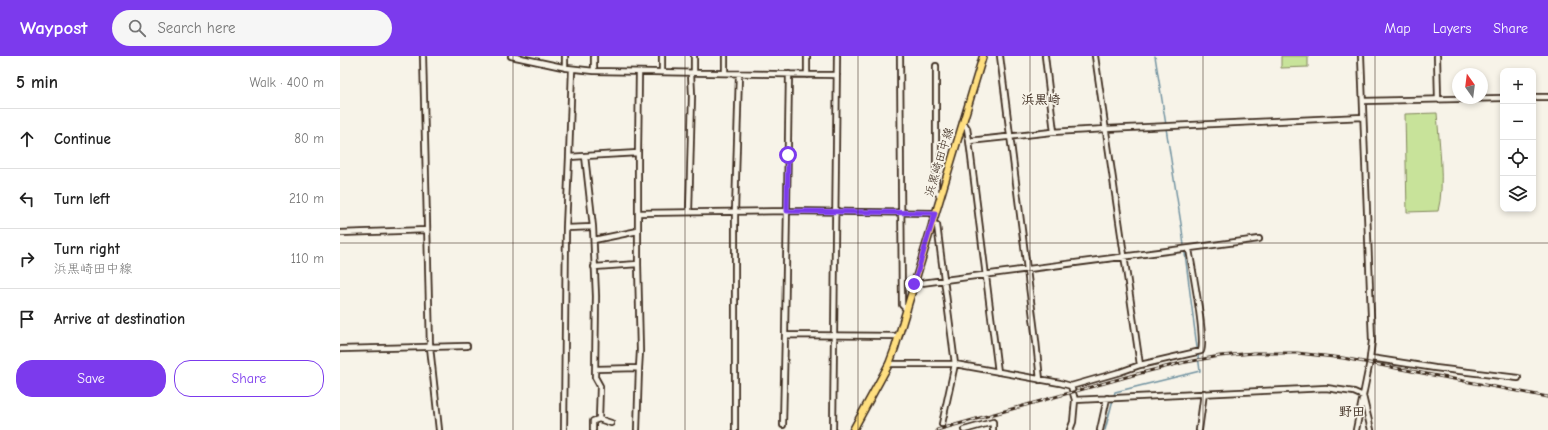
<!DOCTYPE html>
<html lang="en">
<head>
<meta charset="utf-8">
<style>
	body { margin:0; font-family:"Comic Neue","Klee One",sans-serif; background:#f6f6f6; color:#222 }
	.controls { position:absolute; right:12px; top:12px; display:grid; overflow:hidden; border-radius:8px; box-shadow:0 2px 6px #0003 }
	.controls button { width:36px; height:36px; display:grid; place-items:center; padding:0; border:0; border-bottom:1px solid #e0e0e0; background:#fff; color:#222; font:20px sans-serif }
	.compass { position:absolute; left:1112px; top:12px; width:36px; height:36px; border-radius:50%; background:#fff; box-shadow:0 2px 6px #0003; rotate:346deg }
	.stop { position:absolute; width:12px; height:12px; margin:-9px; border:3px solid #7c3aed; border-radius:50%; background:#fff }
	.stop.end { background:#7c3aed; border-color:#fff; box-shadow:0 1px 4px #0008 }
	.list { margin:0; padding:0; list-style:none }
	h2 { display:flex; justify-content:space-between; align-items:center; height:52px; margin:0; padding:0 16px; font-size:17px }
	h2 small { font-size:13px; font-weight:400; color:#767676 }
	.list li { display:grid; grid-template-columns:26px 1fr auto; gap:12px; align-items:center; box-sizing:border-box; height:60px; padding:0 16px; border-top:1px solid #e0e0e0 }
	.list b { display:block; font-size:15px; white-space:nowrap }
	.list p { margin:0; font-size:13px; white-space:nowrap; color:#767676 }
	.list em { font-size:13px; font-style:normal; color:#767676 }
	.actions { display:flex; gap:8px; padding:12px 16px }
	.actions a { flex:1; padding:9px 0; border:1px solid #7c3aed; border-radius:16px; text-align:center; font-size:14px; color:#7c3aed }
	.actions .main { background:#7c3aed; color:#fff }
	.icon { flex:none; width:22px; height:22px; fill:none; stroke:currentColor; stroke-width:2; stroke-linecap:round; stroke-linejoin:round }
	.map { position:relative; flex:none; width:1208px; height:374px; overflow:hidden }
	header { display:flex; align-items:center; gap:24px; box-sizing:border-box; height:56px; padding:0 20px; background:#7c3aed; color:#fff }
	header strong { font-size:19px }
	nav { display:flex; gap:22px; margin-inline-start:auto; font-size:14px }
	.search { width:280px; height:36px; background:#f6f6f6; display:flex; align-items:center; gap:10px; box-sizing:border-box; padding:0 14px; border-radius:22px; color:#767676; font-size:15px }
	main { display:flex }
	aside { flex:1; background:#fff }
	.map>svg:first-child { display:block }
	.green { fill:#c8e39a; stroke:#82865c }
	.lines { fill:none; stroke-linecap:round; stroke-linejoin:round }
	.stream { stroke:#7293a1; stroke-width:1.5 }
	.minor-casing { stroke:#3b2a1e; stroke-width:8 }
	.major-casing { stroke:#3b2a1e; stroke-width:9 }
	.minor { stroke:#f7f3e8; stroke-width:4.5 }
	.major { stroke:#ffdf80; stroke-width:6 }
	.rail-casing { stroke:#3b2a1e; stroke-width:3 }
	.rail { stroke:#f7f3e8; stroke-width:1.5; stroke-dasharray:4.5; stroke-linecap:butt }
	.route { stroke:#7c3aed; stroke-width:5 }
	.grid { fill:none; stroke:#3b2a1e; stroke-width:1; stroke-opacity:0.55 }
	.labels { text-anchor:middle; stroke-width:3.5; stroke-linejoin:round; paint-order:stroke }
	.street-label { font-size:12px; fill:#3b2a1e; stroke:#f7f3e8 }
	.neighbourhood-label { font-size:13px; font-weight:bold; fill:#3b2a1e; stroke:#f7f3e8 }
</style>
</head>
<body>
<header>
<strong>Waypost</strong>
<div class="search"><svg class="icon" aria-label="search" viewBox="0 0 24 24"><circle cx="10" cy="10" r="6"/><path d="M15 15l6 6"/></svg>Search here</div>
<nav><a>Map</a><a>Layers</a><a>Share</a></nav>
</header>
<main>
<aside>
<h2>5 min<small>Walk · 400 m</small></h2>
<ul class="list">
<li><svg class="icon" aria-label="ahead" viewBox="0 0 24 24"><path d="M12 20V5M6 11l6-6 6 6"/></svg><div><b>Continue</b></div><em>80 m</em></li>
<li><svg class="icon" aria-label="left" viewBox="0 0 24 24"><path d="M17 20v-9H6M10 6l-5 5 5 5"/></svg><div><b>Turn left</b></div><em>210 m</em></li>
<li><svg class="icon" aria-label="right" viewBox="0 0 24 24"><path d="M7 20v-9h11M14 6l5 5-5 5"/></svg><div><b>Turn right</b><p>浜黒崎田中線</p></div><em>110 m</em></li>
<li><svg class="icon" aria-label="arrive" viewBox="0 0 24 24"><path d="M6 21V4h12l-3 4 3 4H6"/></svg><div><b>Arrive at destination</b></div></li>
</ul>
<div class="actions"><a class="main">Save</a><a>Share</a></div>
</aside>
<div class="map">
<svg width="1208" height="374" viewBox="0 0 1208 374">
	<rect width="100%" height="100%" fill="#f7f3e8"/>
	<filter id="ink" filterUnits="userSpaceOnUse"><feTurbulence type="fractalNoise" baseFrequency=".025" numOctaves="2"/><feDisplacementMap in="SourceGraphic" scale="8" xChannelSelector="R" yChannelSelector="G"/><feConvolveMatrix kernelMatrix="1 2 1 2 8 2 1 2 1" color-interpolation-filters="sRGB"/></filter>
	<g filter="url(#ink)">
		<path class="green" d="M941 0H968V11L941 12Z
			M1097 57C1099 86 1105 129 1098 155L1067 156 1065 58Z"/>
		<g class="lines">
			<path class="stream" d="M815 0 826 69
				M765 374 775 336 860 315 842 174 826 72"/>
			<defs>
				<path id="minor" d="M83 0 90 291 99 374
					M171 0 227 12 254 15 497 19
					M225 0V12
					M385 0V17
					M560 0 562 249 567 254
					M660 0 696 285 700 324
					M705 0 714 76
					M755 0 800 309
					M1097 0 1098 43
					M596 10V135L600 140
					M254 15V0
					M322 16V0
					M354 17V0
					M467 19V0
					M1193 41H1208
					M1023 45 1163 42
					M623 66 627 72 629 85 712 76 766 73 1023 61
					M629 85 658 316
					M298 97 299 16
					M245 100 298 97V157
					M229 101 232 13
					M349 156 352 39 351 17
					M592 167 597 169 615 308 602 368
					M226 172 229 101 245 100 253 171
					M0 177 87 174
					M254 184 298 175V157L447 155 595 157
					M254 211 298 208V175
					M574 228 919 183
					M445 279 449 18
					M0 293 127 290
					M1031 302 1095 312 1178 322
					M549 308H615L720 327 731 330 735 344
					M256 313 299 312 300 295 298 208
					M731 330 780 316 800 309 861 295C866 281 852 212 849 193
					M259 363 271 367
					M443 369 445 279 559 280
					M224 374 226 172 253 171 256 240 255 321 260 330 259 363 253 365V374
					M297 374 299 312
					M395 374V156L399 18
					M493 374 497 0
					M624 374 653 366V374
					M730 374 733 366 735 344 986 332 1014 336 1023 340 1031 374
					M760 374 767 342
					M859 374 864 337
					M1016 374 1029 310 1032 285 1021 0"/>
				<path id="major" d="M513 374 549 308 555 292 643 0"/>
			</defs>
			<use href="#minor" class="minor-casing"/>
			<use href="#major" class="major-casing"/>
			<use href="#minor" class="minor"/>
			<use href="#major" class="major"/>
			<defs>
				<path id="rail" d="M597 374 797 318 841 307 880 300 914 297H957L1003 302 1208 341"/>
			</defs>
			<use href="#rail" class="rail-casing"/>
			<use href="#rail" class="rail"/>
		</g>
	</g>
	<g class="lines" filter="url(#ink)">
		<path class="route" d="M448 99 447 155 595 157 574 228"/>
	</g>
	<path class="grid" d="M173 0V374M345 0V374M518 0V374M690 0V374M863 0V374M1035 0V374M0 187H1208"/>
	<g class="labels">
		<g class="street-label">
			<text transform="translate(599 106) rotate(-73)" y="4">浜黒崎田中線</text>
		</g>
		<g class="neighbourhood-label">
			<text x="701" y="48">浜黒崎</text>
			<text x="1012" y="360">野田</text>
		</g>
	</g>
</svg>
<div class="controls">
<button>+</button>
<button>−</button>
<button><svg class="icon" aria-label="locate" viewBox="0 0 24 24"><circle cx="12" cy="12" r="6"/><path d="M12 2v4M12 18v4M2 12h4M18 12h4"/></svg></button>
<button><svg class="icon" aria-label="layers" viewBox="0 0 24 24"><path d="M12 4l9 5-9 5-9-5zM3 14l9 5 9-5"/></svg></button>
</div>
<svg class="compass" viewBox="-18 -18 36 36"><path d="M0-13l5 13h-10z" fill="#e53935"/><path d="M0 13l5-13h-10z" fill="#767676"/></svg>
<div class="stop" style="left:448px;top:99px"></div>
<div class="stop end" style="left:574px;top:228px"></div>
</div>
</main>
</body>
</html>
